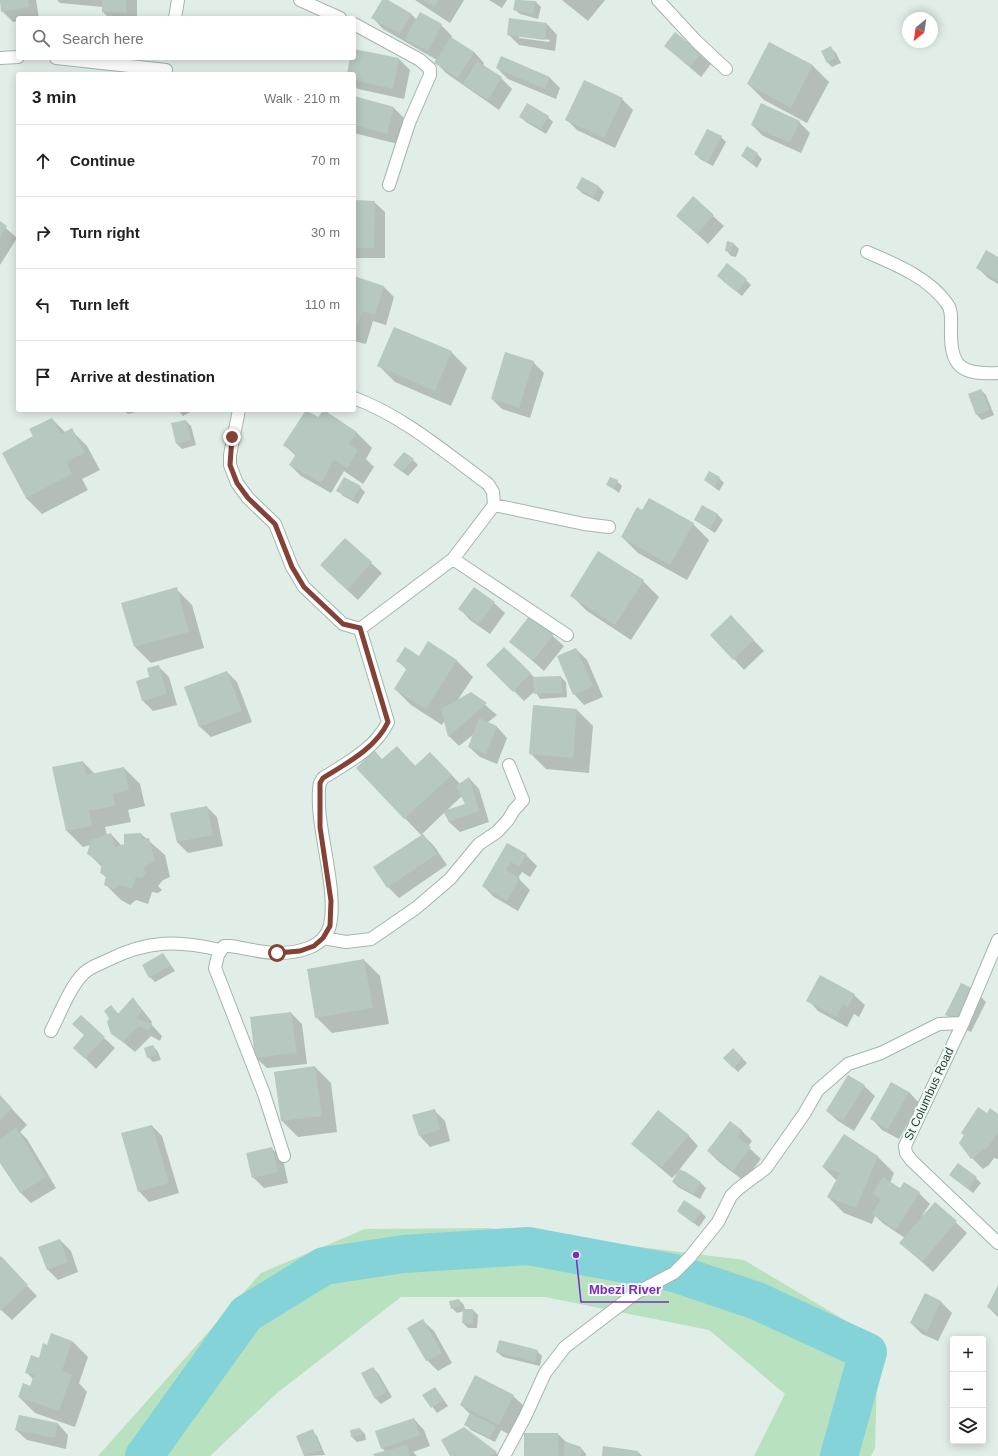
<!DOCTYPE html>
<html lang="en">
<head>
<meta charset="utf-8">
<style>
	body { margin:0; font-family:Helvetica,sans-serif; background:#f2f2f2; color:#202124 }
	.controls { position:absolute; right:12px; bottom:12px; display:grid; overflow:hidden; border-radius:4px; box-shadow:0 2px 10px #0003 }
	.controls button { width:36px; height:36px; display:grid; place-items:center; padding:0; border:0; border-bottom:1px solid #e0e0e0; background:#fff; color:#202124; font:20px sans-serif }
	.compass { position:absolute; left:902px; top:12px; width:36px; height:36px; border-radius:50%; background:#fff; box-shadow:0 2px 10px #0003; rotate:209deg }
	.stop { position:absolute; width:12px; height:12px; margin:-9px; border:3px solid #844136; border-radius:50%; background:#fff }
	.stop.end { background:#844136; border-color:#fff; box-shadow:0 1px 4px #0008 }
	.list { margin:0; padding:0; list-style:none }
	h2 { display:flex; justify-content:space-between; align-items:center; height:52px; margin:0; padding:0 16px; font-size:17px }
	h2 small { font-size:13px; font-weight:400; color:#757577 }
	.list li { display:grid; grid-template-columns:26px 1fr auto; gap:12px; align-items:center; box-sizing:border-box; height:72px; padding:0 16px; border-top:1px solid #e0e0e0 }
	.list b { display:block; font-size:15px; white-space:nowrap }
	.list em { font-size:13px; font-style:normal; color:#757577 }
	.icon { flex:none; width:22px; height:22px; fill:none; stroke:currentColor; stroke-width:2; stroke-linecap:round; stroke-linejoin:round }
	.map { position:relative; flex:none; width:998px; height:1456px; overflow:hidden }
	.search { position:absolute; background:#fff; box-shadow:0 2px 10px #0003; left:16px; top:16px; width:340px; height:44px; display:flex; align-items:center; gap:10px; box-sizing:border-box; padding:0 14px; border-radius:4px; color:#757577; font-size:15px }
	.panel { position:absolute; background:#fff; box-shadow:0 2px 10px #0003; left:16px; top:72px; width:340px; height:340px; border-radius:4px }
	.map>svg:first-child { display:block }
	.green { fill:#b7e1bf }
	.shadow { fill:#0003; fill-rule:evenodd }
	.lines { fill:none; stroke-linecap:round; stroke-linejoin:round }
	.river { stroke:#83d3d8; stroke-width:38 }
	.building { fill:#b6c8bf }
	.minor-casing { stroke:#a3b6ae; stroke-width:14 }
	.minor { stroke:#fff; stroke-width:12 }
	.route { stroke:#844136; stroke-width:5 }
	.labels { text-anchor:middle; stroke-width:4; stroke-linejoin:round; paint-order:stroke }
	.street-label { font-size:12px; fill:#1f4034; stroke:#f2f9f5 }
	.leader { fill:none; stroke:#7b2cbf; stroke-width:1.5 }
	.callout-dot { fill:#7b2cbf; stroke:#f2f9f5; stroke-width:1.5 }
	.callout-label { font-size:13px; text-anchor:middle; font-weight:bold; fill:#7b2cbf; stroke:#f2f9f5; stroke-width:4; stroke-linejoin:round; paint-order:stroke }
</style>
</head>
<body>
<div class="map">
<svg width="998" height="1456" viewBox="0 0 998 1456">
	<rect width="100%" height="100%" fill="#e1ede7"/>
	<path class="green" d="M488 1228 744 1260 878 1340 875 1448 871 1456H754L785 1394 709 1330 545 1297H401L277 1393 210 1456H98L261 1273 365 1229Z"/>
	<path class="shadow" d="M0 0H36L39 18H18V21L13 22 2 11Z
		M57 0H137V18H109L103 12V7L60 3Z
		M383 0H387L411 14 417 20 441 25 452 36 451 38 474 52 484 63 483 66 501 78 512 89 499 110 446 73 436 62 437 60 383 29 373 18Z
		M415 0H464L450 23Z
		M489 0H507L502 8Z
		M517 0 536 2 541 7 538 19 520 14 514 9Z
		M562 0H605L588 21Z
		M547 24 557 35 555 51 519 45 508 34ZM519 36 550 40 549 42 519 38Z
		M675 33 711 64 701 77 665 46Z
		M769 44 813 66 829 82 807 123 764 100 748 84Z
		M831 48 836 53 841 63 832 67 827 62Z
		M354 50 399 59 410 70 404 99 358 89 354 85V74H348L351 58H354Z
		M497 68 550 78 560 88 556 99 508 79Z
		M354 97 394 108 404 118 398 144 354 133Z
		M622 99 633 110 615 148 577 130 567 120Z
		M521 117H548L553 122 546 134 526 122Z
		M799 122 810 133 801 153 763 136 752 125Z
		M721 137 726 142 713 166 700 159 695 154Z
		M757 154 762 159 757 168 742 156Z
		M582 178 599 187 604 192 599 202 582 193 577 188Z
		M354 201 374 202 385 212V258H354Z
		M677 216H713L724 226 708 244Z
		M0 223 17 238 0 265Z
		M734 244 739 249 736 257 731 256 726 250Z
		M998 258V284L988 278 977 267Z
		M354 277 384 287 394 297 386 325 373 321 366 344 354 341Z
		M746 280 751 285 742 296 723 281Z
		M451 352 467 368 451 406 395 382 379 366Z
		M533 362 544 373 530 418 502 409 492 399Z
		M981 390 986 395 994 415 982 420 977 415 969 394Z
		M123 410H135L136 412 128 414Z
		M178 410H194L183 416Z
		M323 411 356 432 372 448 366 459 374 467 363 484 344 471 331 493 301 476 290 465 296 456 284 445 318 419Z
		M52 419 66 433 71 430 87 446 100 470 82 479 88 490 42 514 26 498 34 437Z
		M186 421 191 426 196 445 182 449 177 444Z
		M413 460 418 465 408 476 400 470Z
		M719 478 724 483 719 491 705 480Z
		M617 481 622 486 619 493 608 485Z
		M360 487 365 492 358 504 343 496 338 490Z
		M702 507 718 515 723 520 715 533 695 520Z
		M642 511 693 524 709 540 687 580 638 553 622 537Z
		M345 539 382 573 358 600 332 576Z
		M643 581 659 597 631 640 587 611 571 595Z
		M176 589 192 605 204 648 151 663 135 647Z
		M494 603 505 613 490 634 470 620 460 609Z
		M531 617 564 646 544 671 511 642Z
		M741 627 764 651 744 670 734 659Z
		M428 643 457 661 473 677 457 701 471 693 497 715 487 723 497 727 507 738 497 764 480 757 469 747 474 734 459 746 449 736 445 720 442 725 411 705 395 689 407 670 398 661 419 658Z
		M504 648 535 678 561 677 566 682 567 697 540 699 535 691 524 701 488 665Z
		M576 649 587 660 603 697 584 705 574 694Z
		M158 666 169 677 177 705 153 711 143 701 151 678Z
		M227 672 237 682 252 722 211 737 200 727 185 687Z
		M577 710 593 726 589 773 546 769 530 753Z
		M397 747 416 767 446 769 460 784 469 778 479 789 489 822 460 832 449 822 445 812 422 834 434 846 447 865 399 898 388 887 422 836 357 768 383 760ZM462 796 466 804 446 811Z
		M83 762 95 774 124 768 140 784 145 806 128 810 131 822 105 827 107 835 111 834 122 846 141 834 165 855 170 877 163 880 158 886 162 890 158 893 152 892 148 904 136 900 130 905 121 900 105 884 107 878 101 873 102 867 88 853 90 845 83 847 67 831 53 768Z
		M207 807 217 817 223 846 188 853 177 842 172 814Z
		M508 844 526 855 537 866 530 877 522 872 518 878 530 890 518 911 494 897 483 886Z
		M163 954 175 971 155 982 150 977Z
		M364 960 380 976 389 1024 332 1033 316 1017Z
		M975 991 986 1002 971 1032 957 1025 947 1015Z
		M854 995 865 1005 859 1017 854 1014 847 1027 818 1011 808 1000Z
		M133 998 152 1022 151 1024 162 1036 160 1041 151 1036 135 1052 112 1033 110 1018 111 1007 119 1014Z
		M291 1013 302 1024 307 1064 267 1068 256 1058Z
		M104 1038 115 1048 96 1069 85 1058Z
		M153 1046 158 1052 161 1060 153 1062 148 1057Z
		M733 1049 747 1063 738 1072 724 1058Z
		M315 1067 331 1083 337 1132 298 1137 282 1121 276 1072Z
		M864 1086 875 1096 854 1131 838 1121 827 1111Z
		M909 1092 919 1103 899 1139 882 1130 872 1119Z
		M0 1096 27 1125 20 1132 27 1139 56 1188 31 1203 20 1192 0 1161Z
		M434 1110 445 1121 450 1141 430 1147 420 1136Z
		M987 1114 998 1115V1159L994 1158 989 1165 983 1169 972 1158Z
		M152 1126 162 1136 179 1193 149 1202 139 1191Z
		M741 1130 752 1141 748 1147 761 1159 744 1181 719 1162 708 1151Z
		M688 1135 698 1146 679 1170 701 1183 706 1188 700 1199 678 1187 673 1182 678 1172 672 1178 632 1144Z
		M844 1135 878 1157 894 1173 890 1183 900 1189 919 1193 930 1204 921 1217 935 1203 967 1233 933 1272 901 1243 905 1238 884 1224 875 1216 872 1224 844 1213 828 1197 837 1181 823 1167Z
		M272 1149 283 1159 288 1183 264 1188 253 1177Z
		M950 1175 976 1178 981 1183 973 1193Z
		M678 1211 701 1212 706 1217 699 1227Z
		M60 1240 71 1251 78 1272 58 1280 48 1270Z
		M0 1258 37 1296 12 1320 0 1309Z
		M998 1287V1317L988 1307Z
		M925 1295 941 1302 952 1313 938 1341 922 1334 911 1323Z
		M459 1300 464 1305 465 1310H473L478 1315 477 1328H468L463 1323 464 1311 457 1313 452 1308Z
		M423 1321 434 1331 452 1363 438 1371 427 1360Z
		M72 1341 88 1357 79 1383 87 1392 75 1427 35 1413 19 1397 31 1387 33 1379 26 1372 39 1359 48 1346Z
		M537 1351 542 1356 540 1366 503 1357 497 1352Z
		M373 1368 378 1373 392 1397 381 1404 376 1399 362 1374Z
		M435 1388 448 1406 437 1413 424 1395Z
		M513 1396 524 1406 510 1435 501 1430 495 1442 471 1430 466 1425 471 1415 461 1405Z
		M20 1416 58 1424 68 1435 66 1449 27 1440 16 1430Z
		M414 1419 424 1430 430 1446 413 1452 417 1456H375L386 1452 382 1448Z
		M464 1428 496 1453 499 1456H451Z
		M360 1429 365 1434 366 1440 357 1442 352 1437Z
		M312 1431 317 1436 325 1455 305 1456 297 1437Z
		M558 1434 568 1444 581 1448 586 1454V1456H525Z
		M638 1452 642 1456H603Z"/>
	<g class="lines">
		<path class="river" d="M144 1456 246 1314 324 1266 404 1254 528 1246 674 1273 757 1301 868 1352 839 1456"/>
	</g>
	<path class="building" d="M0 0H28L29 7 1 12Z
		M102 0H126V13L102 12Z
		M382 0H388L412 14 400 34 371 18Z
		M422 0H439L434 7Z
		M515 0 536 1 533 14 513 10Z
		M420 12 442 24 428 51 405 39Z
		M509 18 547 23 545 40 507 35Z
		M675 32 701 53 690 67 664 46Z
		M451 37 474 52 458 78 434 63Z
		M769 42 813 65 791 108 747 84Z
		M831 46 836 58 827 63 821 51Z
		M354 49 399 58 393 89 354 80V74H347L350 58H354Z
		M501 56 550 77 545 89 496 68Z
		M477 61 502 77 488 100 463 84Z
		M584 80 623 98 604 138 565 120Z
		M354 96 394 107 387 134 354 125Z
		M527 103 549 116 541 129 519 117Z
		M761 103 800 121 790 143 751 125Z
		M707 129 722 136 708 162 694 154Z
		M747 146 758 153 752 163 741 156Z
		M582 177 599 186 593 197 576 188Z
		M693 196 714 215 697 234 676 216Z
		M354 200 375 201 374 248H354Z
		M0 221 7 226 0 238Z
		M727 241 734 243 731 252 725 251Z
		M986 250 998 257V281L976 268Z
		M727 263 747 279 737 292 717 276Z
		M354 276 384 286 375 315 362 311 354 336Z
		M394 327 452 351 435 391 377 366Z
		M505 352 534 361 519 408 491 399Z
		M981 389 990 410 976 415 968 394Z
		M306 410 318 417 324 410 357 432 349 444 358 450 347 468 334 460 321 483 289 465 296 454 283 445Z
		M52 418 61 434 72 428 85 453 67 462 72 474 26 498 2 453 33 436 29 429Z
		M186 420 191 440 176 444 171 423Z
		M404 452 414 459 402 472 393 465Z
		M709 471 720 477 714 487 704 480Z
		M344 477 361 486 353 500 336 491Z
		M610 477 618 480 614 489 606 485Z
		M649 498 694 523 670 565 621 537 637 507 642 510Z
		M702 505 718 514 710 529 694 520Z
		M345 538 372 562 347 590 320 565Z
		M598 551 644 580 615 625 570 596Z
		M177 587 189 632 134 647 121 603Z
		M474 587 495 602 479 624 458 609Z
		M530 615 554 634 533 661 509 642Z
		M731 615 754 640 733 660 710 635Z
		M428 641 457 660 426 709 394 689 407 668 396 661 405 647 419 656Z
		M504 647 531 673 513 692 486 665Z
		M576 648 593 686 573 695 557 656Z
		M159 665 167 694 142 701 136 681 149 677 147 668Z
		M227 671 242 711 199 727 184 687Z
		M561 676 562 693 534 694 533 677Z
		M471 692 487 703 448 737 441 709Z
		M533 705 577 709 573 758 529 754Z
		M479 718 497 726 486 754 468 747Z
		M397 746 415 766 430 752 452 775 404 819 356 768 374 750 382 759Z
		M83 761 86 775 124 767 129 790 113 794 115 806 89 811 92 826 66 831 52 767Z
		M469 777 479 811 449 822 443 811 465 804 456 786Z
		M207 806 213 835 177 842 170 813Z
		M111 833 115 847 124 844V834L141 833 142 839 149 838 155 861 147 865 143 869 146 873 142 878 136 877 132 889 120 885 114 889 104 885 106 876 100 873 102 864 87 854 91 840Z
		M423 834 437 854 387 888 373 867Z
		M507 843 527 854 519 867 511 862 506 870 520 878 507 901 482 886Z
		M163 953 171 965 149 978 142 965Z
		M364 959 373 1008 315 1018 307 969Z
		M820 975 855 994 848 1007 843 1004 836 1017 806 1001Z
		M961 983 976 990 961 1022 945 1015Z
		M133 997 142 1011 136 1018 152 1024 149 1031 139 1026 123 1042 111 1034 107 1022 109 1018 104 1011 111 1005 118 1014Z
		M291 1012 297 1053 255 1058 250 1017Z
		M81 1015 105 1037 85 1059 73 1048 84 1035 72 1024Z
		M153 1045 157 1055 147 1058 144 1048Z
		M733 1048 743 1058 733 1068 723 1058Z
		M315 1066 322 1116 281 1121 274 1072Z
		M848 1075 865 1085 843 1121 826 1111Z
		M891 1082 909 1092 888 1129 870 1119Z
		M0 1095 12 1108 0 1120Z
		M978 1107 987 1113 990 1108 998 1114V1133L986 1150 983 1148 978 1155 971 1159 959 1143 964 1135 961 1133Z
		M435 1109 440 1130 419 1136 412 1115Z
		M658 1110 689 1135 661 1168 631 1144Z
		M730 1121 742 1130 737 1137 751 1147 733 1171 707 1151Z
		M152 1125 169 1183 138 1192 121 1133Z
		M16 1127 46 1177 20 1193 0 1163V1140Z
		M844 1134 878 1156 856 1208 827 1197 840 1173 822 1167Z
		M272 1147 278 1172 252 1178 246 1153Z
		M958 1163 977 1177 968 1189 949 1175Z
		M679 1169 686 1172 701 1182 694 1194 672 1182Z
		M883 1177 900 1188 904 1182 920 1192 896 1230 872 1214 881 1199 872 1193Z
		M684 1200 702 1212 693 1223 677 1211Z
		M935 1202 957 1221 922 1262 899 1243Z
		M60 1239 68 1262 47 1270 38 1247Z
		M1 1256 28 1285 0 1311V1257Z
		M998 1285V1313L987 1307Z
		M925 1293 941 1301 927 1332 910 1323Z
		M459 1299 461 1306 451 1309 449 1301Z
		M463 1309H473V1324L462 1323Z
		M423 1319 442 1353 426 1361 407 1328Z
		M51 1333 72 1341 62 1371 72 1375 59 1411 18 1397 23 1383 30 1386 34 1375 25 1373 31 1355 39 1358 43 1343 47 1345Z
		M499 1340 538 1350 535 1362 496 1352Z
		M373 1367 387 1392 375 1399 361 1373Z
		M475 1375 514 1395 499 1425 460 1405Z
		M435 1387 444 1400 431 1408 422 1395Z
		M470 1413 496 1426 490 1438 464 1425Z
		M19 1415 58 1423 55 1438 15 1430Z
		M414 1418 420 1435 381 1449 375 1431Z
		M464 1427 497 1452 489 1456H450L441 1440Z
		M360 1428 362 1435 351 1437 350 1430Z
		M313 1429 321 1450 304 1456 296 1436Z
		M524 1433H558L559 1456H524Z
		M564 1441 581 1447V1456H564Z
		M407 1445 410 1456H374L373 1454Z
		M603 1446 638 1451V1456H602Z"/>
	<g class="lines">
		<defs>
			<path id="minor" d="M300 0 340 18
				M658 0 696 41 726 69
				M175 18 178 0
				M354 24 420 60 430 69V75L409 123 389 185
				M0 58 18 57
				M56 58 166 70
				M867 252C895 264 930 278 948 305 952 311 951 321 951 329 950 367 961 375 998 373
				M239 410 230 455V465L237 483 248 498 275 524 292 567 304 587 343 624 360 629
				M494 505 584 524 609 527
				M453 559 567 635
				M323 938 346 942 371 939 416 908 450 879 479 844 497 832 508 820 514 810 523 800 509 765
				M998 940 963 1023 905 1146 906 1153 911 1160 998 1243
				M51 1031C61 1012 69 988 84 973 90 967 100 964 108 960 148 940 178 940 220 950
				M284 1156 264 1094 215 968 218 955 224 946H230C245 948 262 953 278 953 297 953 325 948 330 925 337 894 321 841 319 807 319 799 318 791 320 783L323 778C347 763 376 748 388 722L360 629 453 559 494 505 493 492 488 484C446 453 403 416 354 398
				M504 1456 525 1417 545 1373 565 1347 636 1293 674 1273 690 1257 718 1222 731 1196 738 1189 766 1168 804 1114 818 1090 848 1064 881 1053 939 1024 963 1023"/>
		</defs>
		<use href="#minor" class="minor-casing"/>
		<use href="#minor" class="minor"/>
	</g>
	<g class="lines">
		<path class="route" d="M232 437 230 465 237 483 248 498 275 524 292 567 304 587 343 624 360 628 388 722C376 748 347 763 323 778L320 783V827L331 901 330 926 323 938 314 946 300 951 277 953"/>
	</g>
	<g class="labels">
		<g class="street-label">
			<text transform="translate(929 1094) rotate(-65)" y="4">St Columbus Road</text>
		</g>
	</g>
	<path class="leader" d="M576 1255L581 1302H669"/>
	<circle class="callout-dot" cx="576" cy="1255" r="4"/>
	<g class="callout-label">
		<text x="625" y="1294">Mbezi River</text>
	</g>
</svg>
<div class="controls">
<button>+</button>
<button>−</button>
<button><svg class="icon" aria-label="layers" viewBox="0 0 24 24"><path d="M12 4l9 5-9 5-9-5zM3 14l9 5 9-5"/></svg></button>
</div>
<svg class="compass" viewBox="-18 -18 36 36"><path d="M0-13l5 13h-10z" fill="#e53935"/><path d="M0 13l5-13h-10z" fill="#757577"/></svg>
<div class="stop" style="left:277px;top:953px"></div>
<div class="stop end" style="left:232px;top:437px"></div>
<div class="search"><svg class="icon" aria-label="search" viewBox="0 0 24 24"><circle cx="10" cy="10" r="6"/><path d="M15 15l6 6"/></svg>Search here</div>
<section class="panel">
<h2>3 min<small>Walk · 210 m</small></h2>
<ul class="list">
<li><svg class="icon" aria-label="ahead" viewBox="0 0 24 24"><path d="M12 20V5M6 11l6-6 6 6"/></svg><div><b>Continue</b></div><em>70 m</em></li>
<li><svg class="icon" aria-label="right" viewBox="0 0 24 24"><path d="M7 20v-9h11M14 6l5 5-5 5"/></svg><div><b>Turn right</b></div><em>30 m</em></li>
<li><svg class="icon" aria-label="left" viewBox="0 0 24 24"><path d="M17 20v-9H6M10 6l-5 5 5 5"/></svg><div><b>Turn left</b></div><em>110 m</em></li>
<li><svg class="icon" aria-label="arrive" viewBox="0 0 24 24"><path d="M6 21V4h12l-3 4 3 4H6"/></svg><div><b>Arrive at destination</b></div></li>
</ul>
</section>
</div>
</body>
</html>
